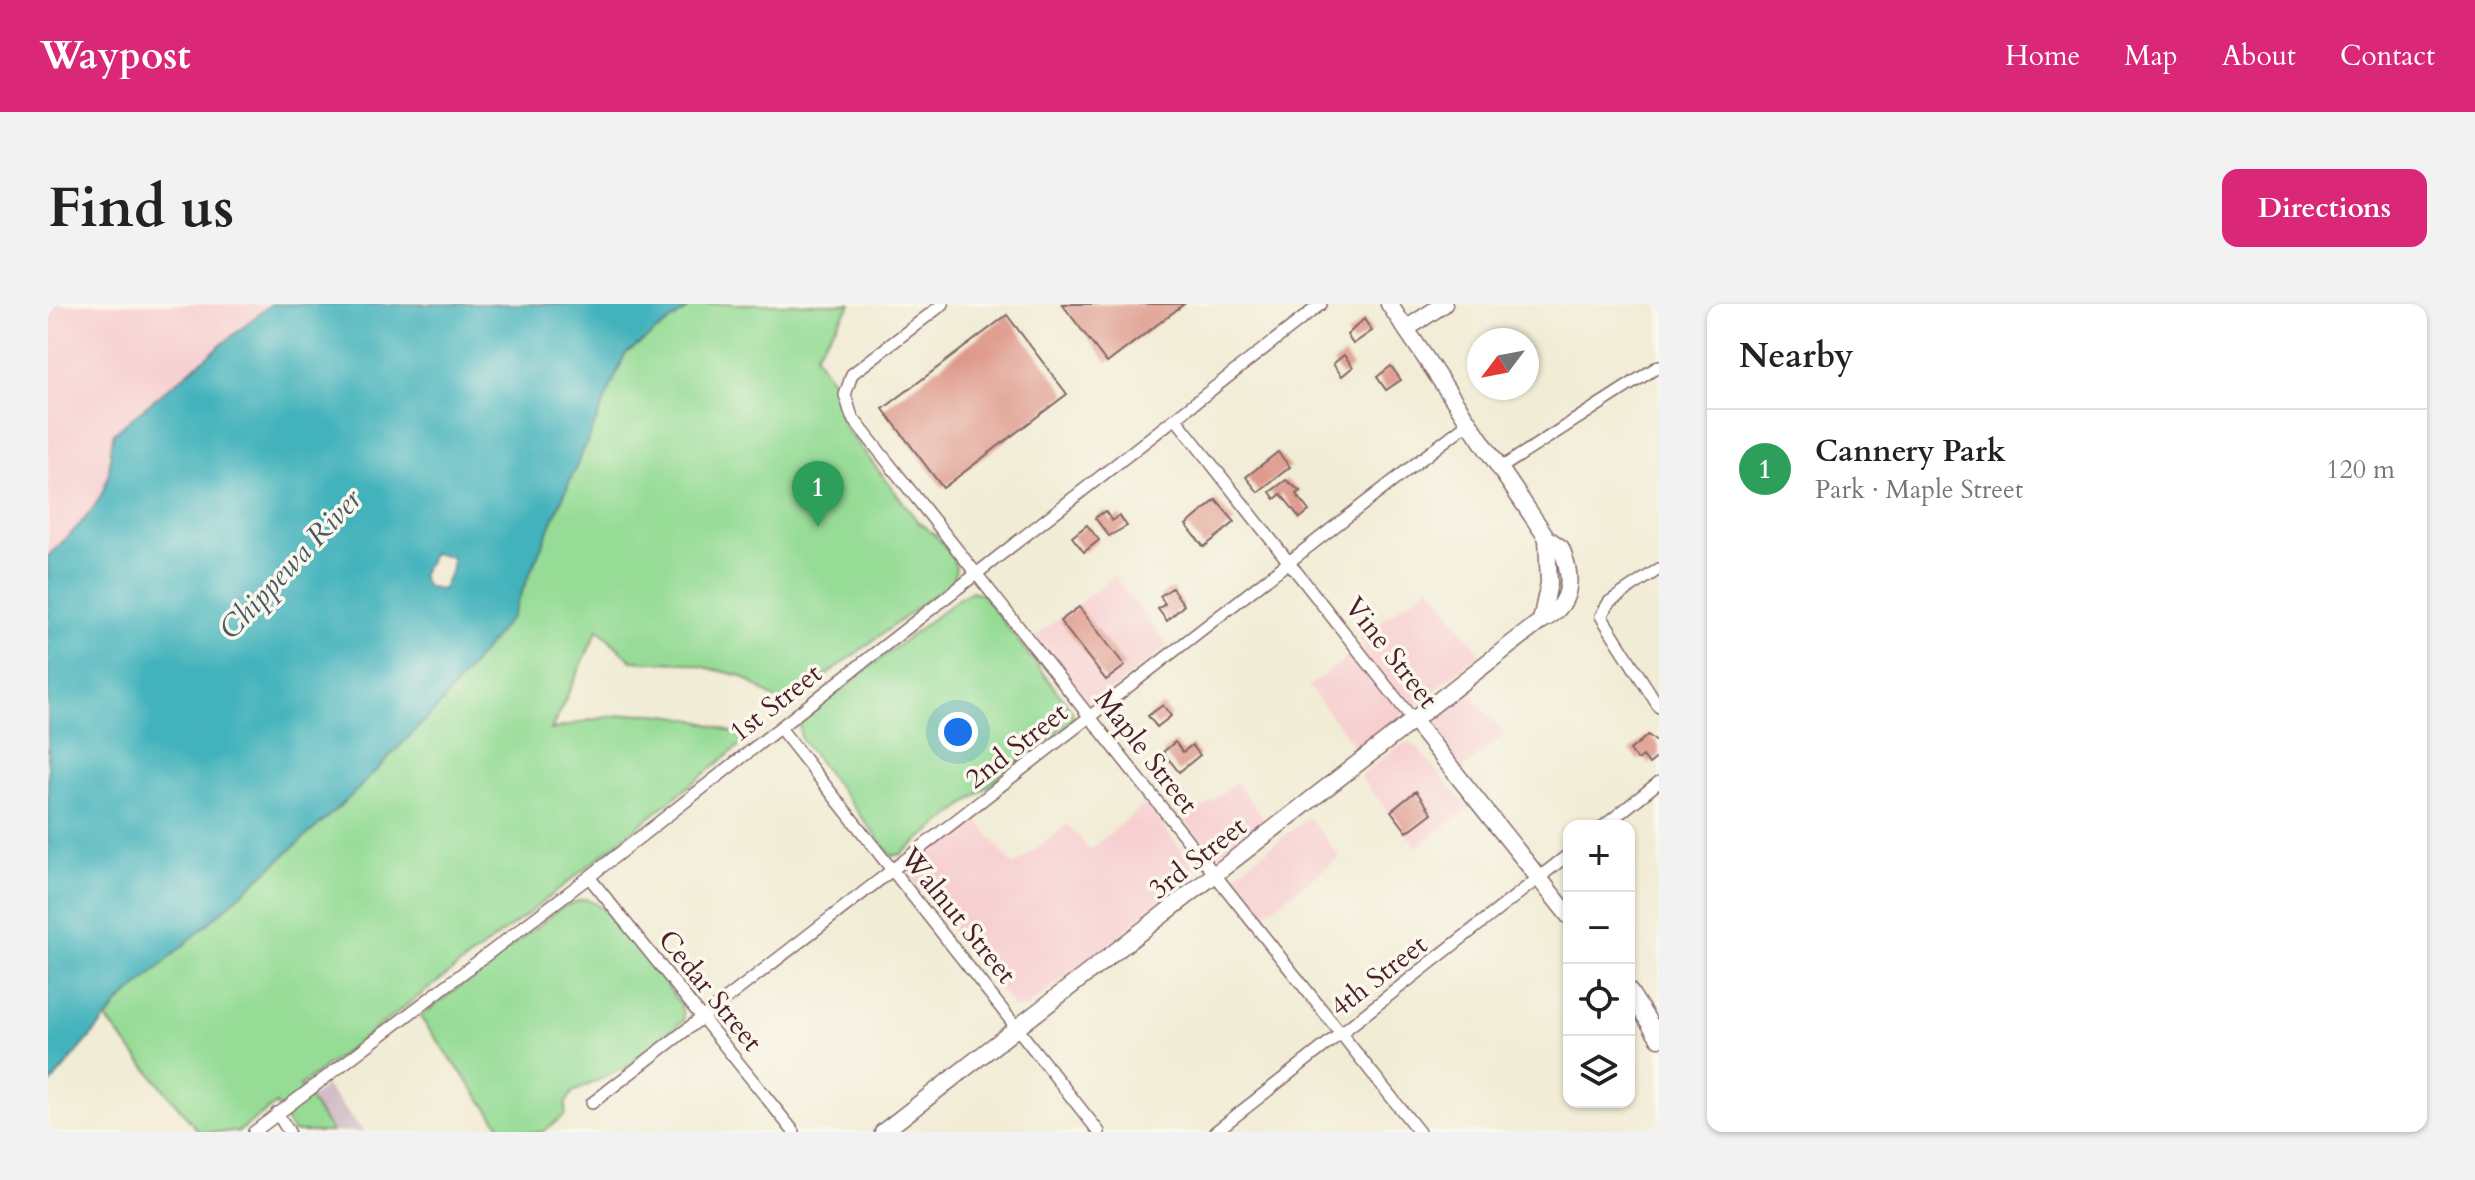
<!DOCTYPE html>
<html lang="en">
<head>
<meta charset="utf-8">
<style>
	body { margin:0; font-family:Cardo,serif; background:#f2f2f2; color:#222 }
	.controls { position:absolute; right:24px; bottom:24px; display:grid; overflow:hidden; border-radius:16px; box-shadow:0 2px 6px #0004 }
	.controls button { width:72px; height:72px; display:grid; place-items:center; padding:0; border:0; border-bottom:2px solid #e0e0e0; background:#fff; color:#222; font:40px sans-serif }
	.compass { position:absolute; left:1419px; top:24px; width:72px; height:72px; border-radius:50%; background:#fff; box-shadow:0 2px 6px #0004; rotate:238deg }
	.you { position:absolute; left:910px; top:428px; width:28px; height:28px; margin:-20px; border:6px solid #fff; border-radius:50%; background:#1a73e8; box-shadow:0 0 0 12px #1a73e833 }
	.badge { display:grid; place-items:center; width:52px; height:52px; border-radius:50%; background:#db2777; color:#fff; font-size:26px; font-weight:700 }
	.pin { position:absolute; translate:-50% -66px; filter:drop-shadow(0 2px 4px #0008) }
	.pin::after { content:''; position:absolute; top:42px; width:28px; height:24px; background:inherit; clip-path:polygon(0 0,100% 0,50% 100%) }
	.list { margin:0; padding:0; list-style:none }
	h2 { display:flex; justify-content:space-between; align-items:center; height:104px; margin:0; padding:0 32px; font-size:34px }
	h2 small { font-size:26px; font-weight:400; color:#767676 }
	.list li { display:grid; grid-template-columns:52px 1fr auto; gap:24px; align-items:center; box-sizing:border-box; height:120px; padding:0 32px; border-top:2px solid #e0e0e0 }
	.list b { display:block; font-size:30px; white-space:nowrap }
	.list p { margin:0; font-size:26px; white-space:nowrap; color:#767676 }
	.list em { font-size:26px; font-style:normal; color:#767676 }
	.icon { flex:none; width:44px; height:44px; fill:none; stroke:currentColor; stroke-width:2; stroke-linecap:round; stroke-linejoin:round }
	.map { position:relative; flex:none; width:1611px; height:828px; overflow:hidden; border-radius:16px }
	header { display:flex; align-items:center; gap:48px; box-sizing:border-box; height:112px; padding:0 40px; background:#db2777; color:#fff }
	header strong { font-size:38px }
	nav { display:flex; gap:44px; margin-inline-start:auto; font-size:28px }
	.intro { display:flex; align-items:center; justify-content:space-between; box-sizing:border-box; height:192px; padding:0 48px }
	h1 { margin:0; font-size:56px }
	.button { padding:20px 36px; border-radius:16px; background:#db2777; color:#fff; font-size:28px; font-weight:700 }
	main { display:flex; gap:48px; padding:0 48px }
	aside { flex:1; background:#fff; border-radius:16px; box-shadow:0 2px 6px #0004 }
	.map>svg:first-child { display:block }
	.built { fill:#f7cfd1 }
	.industrial { fill:#d2bdc6 }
	.green { fill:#96dc96; stroke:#707e60; stroke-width:2 }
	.water { fill:#42b2bc; stroke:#466874; stroke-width:2; fill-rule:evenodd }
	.building { fill:#de998b }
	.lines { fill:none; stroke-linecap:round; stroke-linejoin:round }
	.street-casing { stroke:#846766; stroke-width:14 }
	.secondary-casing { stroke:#846766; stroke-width:19 }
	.street { stroke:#fff; stroke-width:11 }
	.secondary { stroke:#fff; stroke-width:16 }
	.labels { text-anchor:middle; stroke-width:7; stroke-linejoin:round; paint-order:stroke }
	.street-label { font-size:28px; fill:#4a1f2b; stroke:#fbf7ec }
	.water-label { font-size:30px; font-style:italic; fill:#475a65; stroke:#fbf7ec }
</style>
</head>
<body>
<header>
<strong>Waypost</strong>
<nav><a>Home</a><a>Map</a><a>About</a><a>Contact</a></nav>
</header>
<div class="intro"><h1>Find us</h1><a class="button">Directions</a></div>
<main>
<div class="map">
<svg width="1611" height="828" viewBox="0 0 1611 828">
	<rect width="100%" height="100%" fill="#fbf7ec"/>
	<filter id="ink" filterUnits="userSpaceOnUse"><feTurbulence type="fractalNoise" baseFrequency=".0125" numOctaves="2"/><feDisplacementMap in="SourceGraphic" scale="16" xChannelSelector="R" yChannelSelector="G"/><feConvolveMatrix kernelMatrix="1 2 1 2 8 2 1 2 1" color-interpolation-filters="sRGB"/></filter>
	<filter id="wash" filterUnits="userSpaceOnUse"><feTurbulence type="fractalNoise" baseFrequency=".006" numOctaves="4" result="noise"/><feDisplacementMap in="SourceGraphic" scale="32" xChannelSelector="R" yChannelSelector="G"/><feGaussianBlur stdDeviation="1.8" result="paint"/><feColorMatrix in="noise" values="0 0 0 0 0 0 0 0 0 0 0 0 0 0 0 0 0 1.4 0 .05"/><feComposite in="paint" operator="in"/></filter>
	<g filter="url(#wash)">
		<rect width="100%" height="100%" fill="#f1ecd5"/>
		<path class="built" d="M0 0H223L66 129 59 151 60 172 44 207 0 252Z
			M1066 272 1120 342 1054 394 1040 398 988 332Z
			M1382 281 1433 350 1310 446 1260 382 1316 342 1311 334Z
			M1421 387 1457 431 1414 465 1389 430 1386 419Z
			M1360 439 1370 444 1420 505 1369 543 1312 473 1348 444Z
			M1188 478 1218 517 1168 554 1137 517Z
			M1097 500 1143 558 1147 566 1144 575 978 704 968 705 963 700 861 572 863 565 929 515 966 562 1020 520 1042 546Z
			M1261 513 1292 553 1211 614 1187 584 1186 571Z"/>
		<path class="industrial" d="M278 782 316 828H284L261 795Z"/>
		<path class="green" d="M646 0H803L767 51 787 81V100L800 127 871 219C888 230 903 245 908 264L905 277 737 402 694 372 639 359 584 357 550 325 503 426C584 404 622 402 700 435L486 605 252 782 284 828H245L228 800 190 828H151L58 715 71 699 303 492 391 401 463 313 577 50Z
			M924 287 935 291 1024 407 1026 415 853 550 844 552 753 435 751 418 910 295Z
			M536 595C563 598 615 677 633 701L636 716 578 763 525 788 518 798 517 811 494 828H457L372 713 514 603Z"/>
		<path class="water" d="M223 0H646L577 50 463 313 392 401 303 492 71 699 0 783V252C22 230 53 205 60 172 63 157 60 148 66 129ZM385 249 404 253V265L394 286 379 283 373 271Z"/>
		<g id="blocks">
			<path class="building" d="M1014 0H1136L1059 59Z
				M959 11 1019 90 895 184 835 105Z
				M1316 15 1324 27 1305 40 1299 31Z
				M1296 51 1305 63 1294 72 1285 60Z
				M1343 62 1353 76 1338 86 1329 73Z
				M1230 148 1242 163 1210 188 1198 173Z
				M1238 176 1252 187 1248 190 1261 207 1252 214 1233 190 1227 195 1222 188Z
				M1168 196 1187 218 1156 243 1138 221Z
				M1057 207 1064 217 1071 211 1079 222 1061 232 1047 214Z
				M1039 221 1051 236 1036 248 1024 233Z
				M1124 284 1136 301 1119 317 1110 305 1117 300 1112 292Z
				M1031 303 1077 362 1058 376 1012 317Z
				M1115 401 1123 412 1109 423 1100 412Z
				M1600 431 1610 439 1611 445V452L1601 460 1595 452 1590 456 1582 446Z
				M1127 438 1135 448 1144 441 1152 451 1131 468 1115 448Z
				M1368 487 1384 509 1359 528 1343 507Z"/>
		</g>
	</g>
	<g filter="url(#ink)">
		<use href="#blocks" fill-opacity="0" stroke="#846766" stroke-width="2"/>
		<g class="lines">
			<defs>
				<path id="street" d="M895 0 804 70 797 91 804 113 1371 828
					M1128 115 1366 417
					M1451 165 1611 62
					M1611 265 1561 298 1553 312 1611 403
					M732 424 1051 828
					M1556 522 1611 478
					M541 573 746 828
					M544 799 1420 119
					M229 809 241 828
					M206 828 541 573 1273 0
					M1167 828 1521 550"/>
				<path id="secondary" d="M1358 25 1396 0
					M1493 317 1501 279 1499 234
					M1366 417 1521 612
					M1581 687 1611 734
					M835 828 1493 317C1524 302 1526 275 1513 244L1499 234 1341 0"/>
			</defs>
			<use href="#street" class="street-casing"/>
			<use href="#secondary" class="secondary-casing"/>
			<use href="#street" class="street"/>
			<use href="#secondary" class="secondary"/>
		</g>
	</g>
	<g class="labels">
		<g class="street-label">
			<text transform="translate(1344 348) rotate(52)" y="10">Vine Street</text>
			<text transform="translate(727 398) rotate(-38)" y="10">1st Street</text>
			<text transform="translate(968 441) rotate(-38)" y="10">2nd Street</text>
			<text transform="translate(1099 447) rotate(52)" y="10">Maple Street</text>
			<text transform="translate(1149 553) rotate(-38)" y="10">3rd Street</text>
			<text transform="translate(911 611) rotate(51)" y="10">Walnut Street</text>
			<text transform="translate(1330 671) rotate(-38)" y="10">4th Street</text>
			<text transform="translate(663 686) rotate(51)" y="10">Cedar Street</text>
		</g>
		<g class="water-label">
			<text transform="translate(242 260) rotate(-47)" y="10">Chippewa River</text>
		</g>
	</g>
</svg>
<div class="controls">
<button>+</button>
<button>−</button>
<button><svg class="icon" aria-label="locate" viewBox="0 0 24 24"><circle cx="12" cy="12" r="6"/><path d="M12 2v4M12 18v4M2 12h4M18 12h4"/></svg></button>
<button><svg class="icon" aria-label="layers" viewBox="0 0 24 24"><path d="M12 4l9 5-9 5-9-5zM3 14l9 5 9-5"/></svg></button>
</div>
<svg class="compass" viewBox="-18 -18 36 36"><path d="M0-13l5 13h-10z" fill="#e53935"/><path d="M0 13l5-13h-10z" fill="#767676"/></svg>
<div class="you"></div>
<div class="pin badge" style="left:770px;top:223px;background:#2e9e5b">1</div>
</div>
<aside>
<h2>Nearby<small></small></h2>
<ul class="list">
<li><span class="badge" style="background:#2e9e5b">1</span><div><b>Cannery Park</b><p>Park · Maple Street</p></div><em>120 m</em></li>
</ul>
</aside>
</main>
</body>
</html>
